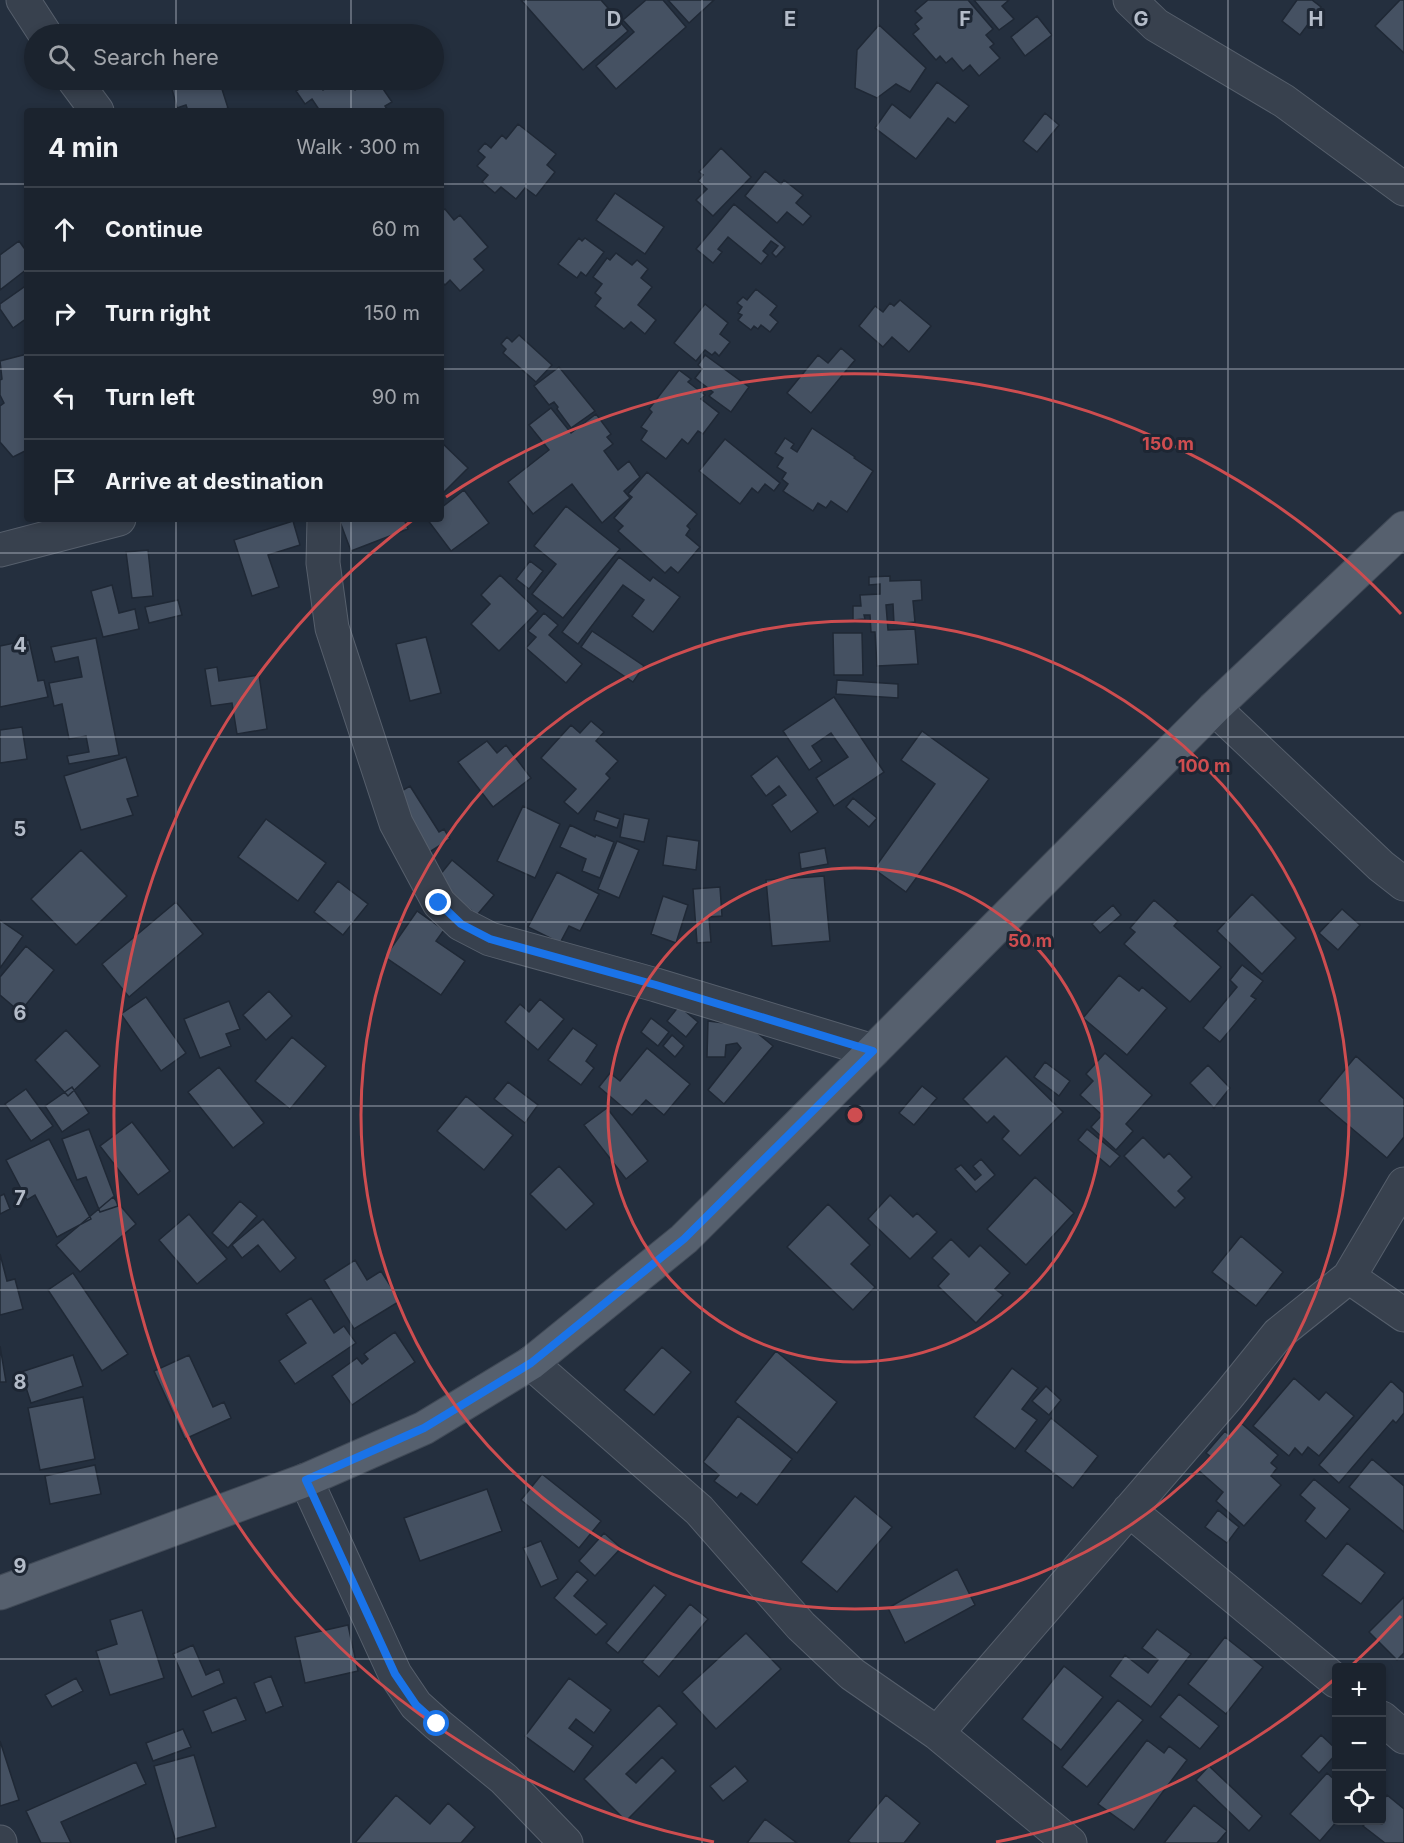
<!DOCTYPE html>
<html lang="en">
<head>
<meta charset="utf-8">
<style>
	body { margin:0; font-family:Inter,sans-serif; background:#242b36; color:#f1f3f6 }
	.controls { position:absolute; right:18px; bottom:18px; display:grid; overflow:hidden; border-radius:6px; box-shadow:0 3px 9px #0003 }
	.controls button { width:54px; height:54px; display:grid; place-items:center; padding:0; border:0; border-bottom:2px solid #39404a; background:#1b232e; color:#f1f3f6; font:30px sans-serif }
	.stop { position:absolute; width:18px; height:18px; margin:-14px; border:4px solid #1a73e8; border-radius:50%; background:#fff }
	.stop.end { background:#1a73e8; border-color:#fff; box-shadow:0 2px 6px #0008 }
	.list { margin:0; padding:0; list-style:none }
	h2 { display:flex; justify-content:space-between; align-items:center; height:78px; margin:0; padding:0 24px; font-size:26px }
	h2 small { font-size:20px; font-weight:400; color:#a0a4aa }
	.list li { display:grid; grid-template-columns:39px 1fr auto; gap:18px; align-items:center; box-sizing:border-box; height:84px; padding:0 24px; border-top:2px solid #39404a }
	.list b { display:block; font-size:22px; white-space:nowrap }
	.list em { font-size:20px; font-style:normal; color:#a0a4aa }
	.icon { flex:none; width:33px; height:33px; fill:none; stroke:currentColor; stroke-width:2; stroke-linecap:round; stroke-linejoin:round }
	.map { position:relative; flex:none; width:1404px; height:1843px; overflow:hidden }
	.search { position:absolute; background:#1b232e; box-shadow:0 3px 9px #0003; left:24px; top:24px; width:420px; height:66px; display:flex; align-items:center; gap:15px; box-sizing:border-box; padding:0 21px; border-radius:33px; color:#a0a4aa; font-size:22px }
	.panel { position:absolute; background:#1b232e; box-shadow:0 3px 9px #0003; left:24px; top:108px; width:420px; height:414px; border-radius:6px }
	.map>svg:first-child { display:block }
	.building { fill:#455162; stroke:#1f2835; stroke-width:1.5 }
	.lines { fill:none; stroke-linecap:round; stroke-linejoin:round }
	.minor-casing { stroke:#565f6c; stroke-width:35 }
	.major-casing { stroke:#414a57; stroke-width:35 }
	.minor { stroke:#38414e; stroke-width:33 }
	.major { stroke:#56606e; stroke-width:33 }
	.route { stroke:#1a73e8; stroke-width:8 }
	.grid { fill:none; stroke:#b4bcc9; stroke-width:1.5; stroke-opacity:0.55 }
	.ring { fill:none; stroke:#ce4d50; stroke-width:3 }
	.grid-label { font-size:20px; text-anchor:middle; font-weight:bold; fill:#b4bcc9; stroke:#1d2633; stroke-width:6; stroke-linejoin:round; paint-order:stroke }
	.centre { fill:#ce4d50; stroke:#1d2633; stroke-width:3 }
	.ring-label { font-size:18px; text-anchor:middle; font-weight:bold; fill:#ce4d50; stroke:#1d2633; stroke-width:6; stroke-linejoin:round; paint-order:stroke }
</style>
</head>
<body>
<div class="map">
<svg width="1404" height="1843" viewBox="0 0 1404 1843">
	<rect width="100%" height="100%" fill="#242f3e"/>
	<path class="building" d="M521 0H601L628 31 583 70Z
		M646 0H663L686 27 616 89 596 66 634 32 623 20Z
		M668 0H714L689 23Z
		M928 0H968L993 29 986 35 994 44 990 47 1000 58 979 76 970 65 963 71 952 58 946 63 940 56 936 60 913 34 919 29 915 24 922 18 915 11Z
		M974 0H1009L1002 6 1014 19 999 30Z
		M1297 0H1312L1321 7 1300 35 1282 21Z
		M1400 0H1404V53L1375 26Z
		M1037 16 1052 35 1025 56 1011 37Z
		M402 25 406 32 415 30 418 34H383Z
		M879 25 926 68 910 92 896 84 877 98 855 88 857 50Z
		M202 80H210L213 89 221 86 228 108 220 111H188L186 105 177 108 172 89Z
		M313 80H316L323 90 339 80H349L355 90 372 80H377L392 102 385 106 388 111H320L312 99 305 104 296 91Z
		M937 82 969 106 955 123 948 118 916 159 875 128 892 104 910 118Z
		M1045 113 1059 125 1037 152 1023 141Z
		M518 124 556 154 547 165 555 172 536 196 525 188 516 199 501 187 495 193 482 182 488 175 477 166 485 157 478 151 485 143 491 148 502 135 506 139Z
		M721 148 751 177 713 216 696 200 707 189 698 181 703 175 699 172Z
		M765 171 781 184 784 180 803 195 796 203 811 216 803 225 787 212 777 223 745 196Z
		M615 193 664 227 645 254 596 220Z
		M734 204 785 247 776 257 772 253 778 246 771 241 763 251 768 255 761 264 728 237 718 249 722 252 713 263 696 249Z
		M445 209 454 220 460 215 488 247 474 259 484 270 460 291 450 280 445 285 441 281V212Z
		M579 238 582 241 585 238 604 252 586 276 581 272 577 278 558 264Z
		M19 241 27 252V269L0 290V255Z
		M616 253 632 265 637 260 648 269 641 278 652 287 638 305 656 320 645 334 631 322 624 329 595 306 601 298 595 293 602 284 593 277 607 258 610 260Z
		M27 285V318L13 328 0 309V304Z
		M756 289 777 306 770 315 778 322 770 332 761 325 758 329 754 326 751 330 738 320 742 315 738 313 742 307 737 303 743 297 747 300Z
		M900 300 931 326 909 352 892 337 883 347 859 326 875 306 883 312 890 303 894 306Z
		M705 304 728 323 720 334 730 342 719 356 715 352 712 355 705 350 696 361 674 343Z
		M519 335 552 365 536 382 503 353 506 349 501 344 507 337 512 342Z
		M841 348 855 360 811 413 787 393 818 355 828 363Z
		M27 354V450L13 457 0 442V406L4 403 0 395V380L2 379 0 361Z
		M705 355 749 387 731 412 709 396 713 392 695 378 702 369 698 365Z
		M559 367 595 411 571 428 557 409 558 407 554 402 549 405 534 386Z
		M679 370 691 379 688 382 705 395 701 399 719 413 703 434 698 431 688 444 682 439 666 459 641 440 647 431 641 427 652 412 649 409Z
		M551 408 571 433 596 414 611 434 607 437 613 444 604 451 618 470 629 461 640 477 624 491 630 498 602 523 572 484 533 514 508 482 549 450 529 425Z
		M812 428 855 457 854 458 873 471 847 512 831 501 826 508 818 503 813 511 783 491 788 484 782 479 786 473 777 467 783 458 775 453 785 438 794 444 791 448 797 452Z
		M725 439 780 483 774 491 765 484 758 493 752 488 740 504 699 471Z
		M441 442 468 468 441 495Z
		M647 472 697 514 687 526 690 529 686 535 700 547 678 573 671 567 665 573 618 531 623 526 614 518 632 497 628 494Z
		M464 490 489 523 451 551 427 519H441V508Z
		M566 506 620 549 563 618 532 594 556 564 534 546Z
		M339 519H404L408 529 351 551Z
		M293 521 300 545 268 555 279 587 252 596 234 540Z
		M148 550 153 596 132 598 126 552Z
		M619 557 650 581 653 577 680 597 653 632 632 616 644 600 623 585 578 644 562 632Z
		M530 561 543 571 529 589 516 579Z
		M500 575 538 611 499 651 471 624 490 604 481 595Z
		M890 576V581L921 580 922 600 913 601 915 622 894 624 893 604 886 605 888 630 915 629 918 664 877 666 875 632H871L870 615H864L865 619 853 620V606H861L860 595 880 594V584L869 585V577Z
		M112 585 119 613 135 609 139 629 103 637 91 591Z
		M178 600 182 615 149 623 145 607Z
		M544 613 558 625 549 635 582 664 566 683 526 648 536 637 528 631Z
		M592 631 644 666 633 682 581 647Z
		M833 633H862L863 675H834Z
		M426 637 441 693 410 701 396 644Z
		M96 638 119 755 69 764 67 756 89 752 86 736 69 739 62 704 54 706 49 683 82 677 78 657 55 662 51 647Z
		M29 640 38 681 44 680 48 697 0 707V646Z
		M217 667 219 681 259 675 267 729 237 734 232 703 211 706 205 669Z
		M837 680 898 684V698L836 694Z
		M834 697 884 772 834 806 816 778 848 757 831 733 812 746 822 761 809 770 783 731Z
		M591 721 604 732 596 741 618 761 606 774 610 778 578 814 564 802 576 789 541 758 571 725 580 733Z
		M22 727 27 759 0 763V730Z
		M922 731 989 779 906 892 874 869 935 784 901 760Z
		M487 741 497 753 506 745 531 778 493 807 458 762Z
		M777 756 818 812 791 832 772 805 786 795 779 786 766 796 751 776Z
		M126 757 138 796 127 799 133 815 81 830 64 776Z
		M410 786 439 832 444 829 450 839 428 853 393 796Z
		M853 798 877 818 869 827 846 807Z
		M523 806 560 824 535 878 497 861Z
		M597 811 620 819 617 828 594 820Z
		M624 814 649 819 644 842 620 837Z
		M266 819 326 863 298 901 238 857Z
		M570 825 595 837 596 835 614 842 600 878 582 871 586 859 560 847Z
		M667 836 699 841 696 870 663 865Z
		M617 841 639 850 619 898 598 889Z
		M825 848 828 864 801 869 799 853Z
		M81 850 127 896 76 945 31 899Z
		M452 860 494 895 477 915 435 881Z
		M557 872 599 894 580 931 569 926 560 943 528 927Z
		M824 876 830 941 772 946 766 880Z
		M338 881 368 904 343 935 314 912Z
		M720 887 722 916 709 917 711 942 697 943 693 889Z
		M1252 894 1296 938 1262 974 1217 931Z
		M663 896 688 905 676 943 651 934Z
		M1154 900 1178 921 1174 926 1221 967 1190 1002 1124 944 1135 932 1130 928Z
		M176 902 203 934 129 997 102 964Z
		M1113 905 1121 915 1100 933 1092 924Z
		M1342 909 1360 925 1338 950 1319 933Z
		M417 911 444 930 436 941 465 961 441 995 385 957Z
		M0 920 23 936 0 968Z
		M26 946 54 970 20 1012 0 995V977Z
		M1242 965 1263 981 1251 996 1256 999 1220 1042 1203 1028 1237 987 1230 980Z
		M1119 975 1139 991 1142 987 1167 1008 1127 1055 1083 1018Z
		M269 991 292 1016 266 1040 243 1015Z
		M146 997 186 1053 161 1071 121 1014Z
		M540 999 564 1019 538 1050 505 1022 520 1004 529 1012Z
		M229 1001 240 1029 226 1034 231 1046 200 1058 184 1019Z
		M679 1006 698 1022 686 1037 667 1021Z
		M651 1018 669 1032 658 1046 641 1032Z
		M708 1021 749 1026 773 1046 724 1104 708 1090 741 1048 737 1043 726 1045 725 1057H707Z
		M573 1028 597 1045 586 1061 594 1068 581 1085 548 1060Z
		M66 1030 100 1066 68 1096 35 1060Z
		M672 1035 684 1046 675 1057 663 1046Z
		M292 1037 326 1066 290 1109 255 1081Z
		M647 1048 690 1084 664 1115 646 1100 632 1115 599 1087 610 1073 620 1081Z
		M1105 1053 1152 1095 1126 1124 1133 1131 1116 1150 1091 1127 1102 1115 1080 1095 1093 1081 1086 1074Z
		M1006 1056 1063 1112 1020 1156 1002 1139 1009 1131 994 1116 987 1123 963 1099Z
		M1356 1056 1404 1099V1137L1387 1158 1319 1101Z
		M1045 1062 1070 1081 1059 1096 1034 1077Z
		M1208 1065 1230 1088 1214 1108 1190 1083Z
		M219 1067 264 1123 233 1148 188 1092Z
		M508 1082 538 1105 525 1123 494 1099Z
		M922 1086 937 1098 914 1125 899 1113Z
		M72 1087 89 1113 62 1132 45 1106Z
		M26 1089 53 1126 31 1141 5 1104Z
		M466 1096 513 1135 484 1170 437 1131Z
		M607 1108 648 1161 626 1179 584 1125Z
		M132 1122 170 1171 138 1195 100 1146Z
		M89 1129 118 1206 100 1212 86 1177 77 1180 62 1139Z
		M1087 1129 1120 1156 1110 1167 1078 1140Z
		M1143 1137 1164 1158 1169 1153 1192 1177 1178 1191 1185 1198 1175 1208 1124 1156Z
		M49 1139 91 1219 57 1237 35 1195 27 1200 6 1160Z
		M981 1159 995 1175 976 1192 955 1169 961 1165 975 1180 981 1175 973 1166Z
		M559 1166 594 1204 566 1230 530 1194Z
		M1035 1177 1074 1213 1026 1265 987 1229Z
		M4 1194 10 1209 0 1214V1196Z
		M890 1195 913 1217 917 1213 937 1232 910 1259 868 1219Z
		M113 1197 136 1224 80 1272 56 1245Z
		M240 1201 257 1216 228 1248 212 1233Z
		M828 1204 870 1245 851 1264 875 1287 853 1310 787 1247Z
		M189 1214 227 1259 197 1284 159 1240Z
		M263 1219 296 1258 280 1272 258 1245 242 1258 232 1245Z
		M1241 1236 1283 1272 1256 1306 1212 1272Z
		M951 1239 969 1257 980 1245 1010 1273 995 1289 1003 1295 976 1323 938 1286 949 1274 932 1258Z
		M0 1254 7 1281 15 1279 23 1309 0 1315Z
		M355 1260 367 1280 381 1271 400 1301 354 1329 324 1280Z
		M73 1273 128 1354 102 1371 48 1290Z
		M311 1298 334 1333 344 1326 356 1343 295 1384 279 1361 306 1343 286 1314Z
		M395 1332 415 1362 352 1405 332 1376 357 1358 362 1364 368 1359 364 1354Z
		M0 1346 6 1382H0Z
		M662 1347 691 1372 654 1415 624 1390Z
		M776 1351 837 1402 797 1453 735 1402Z
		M73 1355 83 1386 31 1403 21 1372Z
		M189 1355 213 1407 224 1402 231 1418 185 1439 154 1371Z
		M1012 1368 1038 1388 1022 1409 1037 1420 1015 1449 974 1417Z
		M1294 1378 1319 1400 1326 1392 1354 1416 1319 1456 1308 1447 1302 1455 1295 1448 1289 1456 1253 1426Z
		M1391 1381 1404 1393V1413L1396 1423 1393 1420 1339 1483 1319 1465Z
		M1046 1386 1061 1400 1049 1415 1032 1401Z
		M83 1397 95 1459 40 1470 28 1408Z
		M738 1416 792 1459 757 1505 741 1493 737 1498 714 1481 719 1475 703 1462Z
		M1051 1418 1098 1456 1073 1488 1025 1451Z
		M1241 1423 1278 1455 1271 1463 1277 1468 1271 1476 1281 1485 1244 1526 1216 1501 1223 1492 1198 1470 1210 1456 1206 1453 1225 1431 1230 1436Z
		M1372 1459 1404 1486V1532L1349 1487Z
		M95 1465 101 1494 50 1504 45 1476Z
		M542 1474 601 1521 579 1548 521 1500Z
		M1314 1479 1350 1509 1326 1539 1305 1521 1315 1508 1300 1495Z
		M487 1489 502 1531 420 1561 404 1518Z
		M855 1496 892 1527 837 1592 801 1562Z
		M1218 1510 1239 1527 1227 1543 1205 1527Z
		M604 1533 621 1548 595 1576 579 1561Z
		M541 1541 558 1579 541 1587 523 1548Z
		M1347 1543 1385 1573 1361 1604 1322 1575Z
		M957 1569 975 1605 905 1643 888 1608Z
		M577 1571 588 1580 574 1596 607 1624 596 1635 554 1598Z
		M654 1585 666 1595 618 1653 606 1643Z
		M1404 1597V1653L1397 1660 1369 1632Z
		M690 1604 708 1619 659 1677 642 1662Z
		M142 1610 164 1678 110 1695 96 1651 117 1644 110 1620Z
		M348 1625 358 1671 305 1683 295 1637Z
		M1157 1629 1191 1654 1151 1707 1110 1676 1125 1655 1148 1673 1158 1660 1142 1648Z
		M746 1633 781 1669 716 1729 682 1692Z
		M1225 1637 1263 1667 1226 1714 1188 1684Z
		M193 1645 206 1675 219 1669 224 1683 192 1697 173 1654Z
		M1064 1666 1103 1697 1061 1750 1022 1719Z
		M271 1676 283 1706 266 1713 254 1683Z
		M76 1678 83 1691 52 1707 45 1695Z
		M569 1678 611 1710 594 1733 576 1719 569 1728 593 1746 574 1772 525 1736Z
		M1179 1694 1219 1726 1200 1749 1160 1717Z
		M236 1697 246 1720 212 1733 203 1711Z
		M1118 1700 1143 1720 1087 1787 1062 1767Z
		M659 1705 677 1724 626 1774 636 1783 662 1757 676 1771 626 1821 584 1779Z
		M183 1729 191 1747 153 1761 146 1743Z
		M1321 1735 1336 1749V1754L1319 1773 1301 1756Z
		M1147 1740 1164 1753 1169 1746 1187 1760 1134 1830 1098 1804Z
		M0 1741 19 1800 0 1806Z
		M194 1755 216 1827 175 1839 154 1766Z
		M136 1762 146 1784 61 1822 71 1843H41L26 1811Z
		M735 1766 748 1781 723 1801 710 1786Z
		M1209 1766 1262 1816 1249 1831 1196 1780Z
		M1327 1773 1336 1781V1820H1338L1320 1841 1290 1814Z
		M396 1795 430 1824 448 1803 475 1827 461 1843H355Z
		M886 1795 920 1823 904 1843H851L848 1841Z
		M1387 1795 1404 1809V1843H1385L1363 1826 1368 1820H1382V1802Z
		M1194 1805 1227 1831 1217 1843H1164Z
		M765 1819 797 1843H747Z"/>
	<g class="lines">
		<defs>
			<path id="minor" d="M23 0 45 34
				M1130 0 1156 25 1284 101 1404 189
				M74 80 97 111
				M324 519 323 563 332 628 396 823 439 903 461 924 490 939 656 985 873 1051
				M0 550 119 519
				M1214 708 1381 866 1404 884
				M1349 1277 1404 1315
				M531 1363 699 1510 801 1626 852 1674 937 1733 1070 1843
				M306 1480 395 1674 416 1705 437 1724 504 1779 566 1843
				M1129 1510 1336 1681
				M1382 1718 1404 1737
				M937 1733 1228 1396 1278 1334 1349 1277 1404 1184
				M0 1842V1843"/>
			<path id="major" d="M0 1593 306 1480 424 1428 531 1363 684 1239 873 1051 1214 708 1404 528"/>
		</defs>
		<use href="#minor" class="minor-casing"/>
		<use href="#major" class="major-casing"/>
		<use href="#minor" class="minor"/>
		<use href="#major" class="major"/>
	</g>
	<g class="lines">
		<path class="route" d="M437 1724 416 1705 395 1674 306 1480 424 1428 531 1363 684 1239 873 1051 656 985 490 939 461 924 439 903"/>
	</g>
	<path class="grid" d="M176 0V34M351 0V34M526 0V1843M702 0V1843M878 0V1843M1053 0V1843M1228 0V1843M176 80V111M351 80V111M0 184H27M441 184H1404M0 369H27M441 369H1404M176 519V1843M351 519V1843M0 553H1404M0 737H1404M0 922H1404M0 1106H1404M0 1290H1404M0 1474H1404M0 1659H1404"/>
	<g class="ring">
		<circle cx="855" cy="1115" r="247"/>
		<circle cx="855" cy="1115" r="494"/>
		<path d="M1401 1616A741 741 0 0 1 1351 1666M1336 1678A741 741 0 0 1 996 1842M714 1842A741 741 0 0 1 414 519M446 497A741 741 0 0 1 1401 614"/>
	</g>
	<g class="grid-label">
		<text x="614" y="26">D</text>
		<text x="790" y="26">E</text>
		<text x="965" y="26">F</text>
		<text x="1141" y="26">G</text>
		<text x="1316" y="26">H</text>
		<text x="20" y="652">4</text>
		<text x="20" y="836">5</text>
		<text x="20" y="1020">6</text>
		<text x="20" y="1205">7</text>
		<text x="20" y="1389">8</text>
		<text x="20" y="1573">9</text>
	</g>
	<circle cx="855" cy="1115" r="9" class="centre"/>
	<g class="ring-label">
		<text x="1168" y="450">150 m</text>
		<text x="1204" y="772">100 m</text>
		<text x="1030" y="947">50 m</text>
	</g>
</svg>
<div class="controls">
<button>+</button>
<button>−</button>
<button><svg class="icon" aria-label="locate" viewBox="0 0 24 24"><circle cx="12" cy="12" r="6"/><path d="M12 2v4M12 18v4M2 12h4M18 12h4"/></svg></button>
</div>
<div class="stop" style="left:437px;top:1724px"></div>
<div class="stop end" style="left:439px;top:903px"></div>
<div class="search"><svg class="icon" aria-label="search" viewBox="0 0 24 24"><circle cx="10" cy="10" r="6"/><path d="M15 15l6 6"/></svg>Search here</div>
<section class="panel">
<h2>4 min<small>Walk · 300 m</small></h2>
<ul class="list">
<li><svg class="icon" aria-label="ahead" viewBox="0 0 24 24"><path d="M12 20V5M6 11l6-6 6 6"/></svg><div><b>Continue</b></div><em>60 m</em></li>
<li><svg class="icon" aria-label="right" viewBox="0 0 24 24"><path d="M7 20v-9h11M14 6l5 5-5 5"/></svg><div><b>Turn right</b></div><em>150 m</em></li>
<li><svg class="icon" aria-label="left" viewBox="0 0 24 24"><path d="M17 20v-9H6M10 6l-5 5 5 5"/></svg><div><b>Turn left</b></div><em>90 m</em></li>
<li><svg class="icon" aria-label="arrive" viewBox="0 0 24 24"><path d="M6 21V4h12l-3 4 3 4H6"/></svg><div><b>Arrive at destination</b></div></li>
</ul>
</section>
</div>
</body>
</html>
